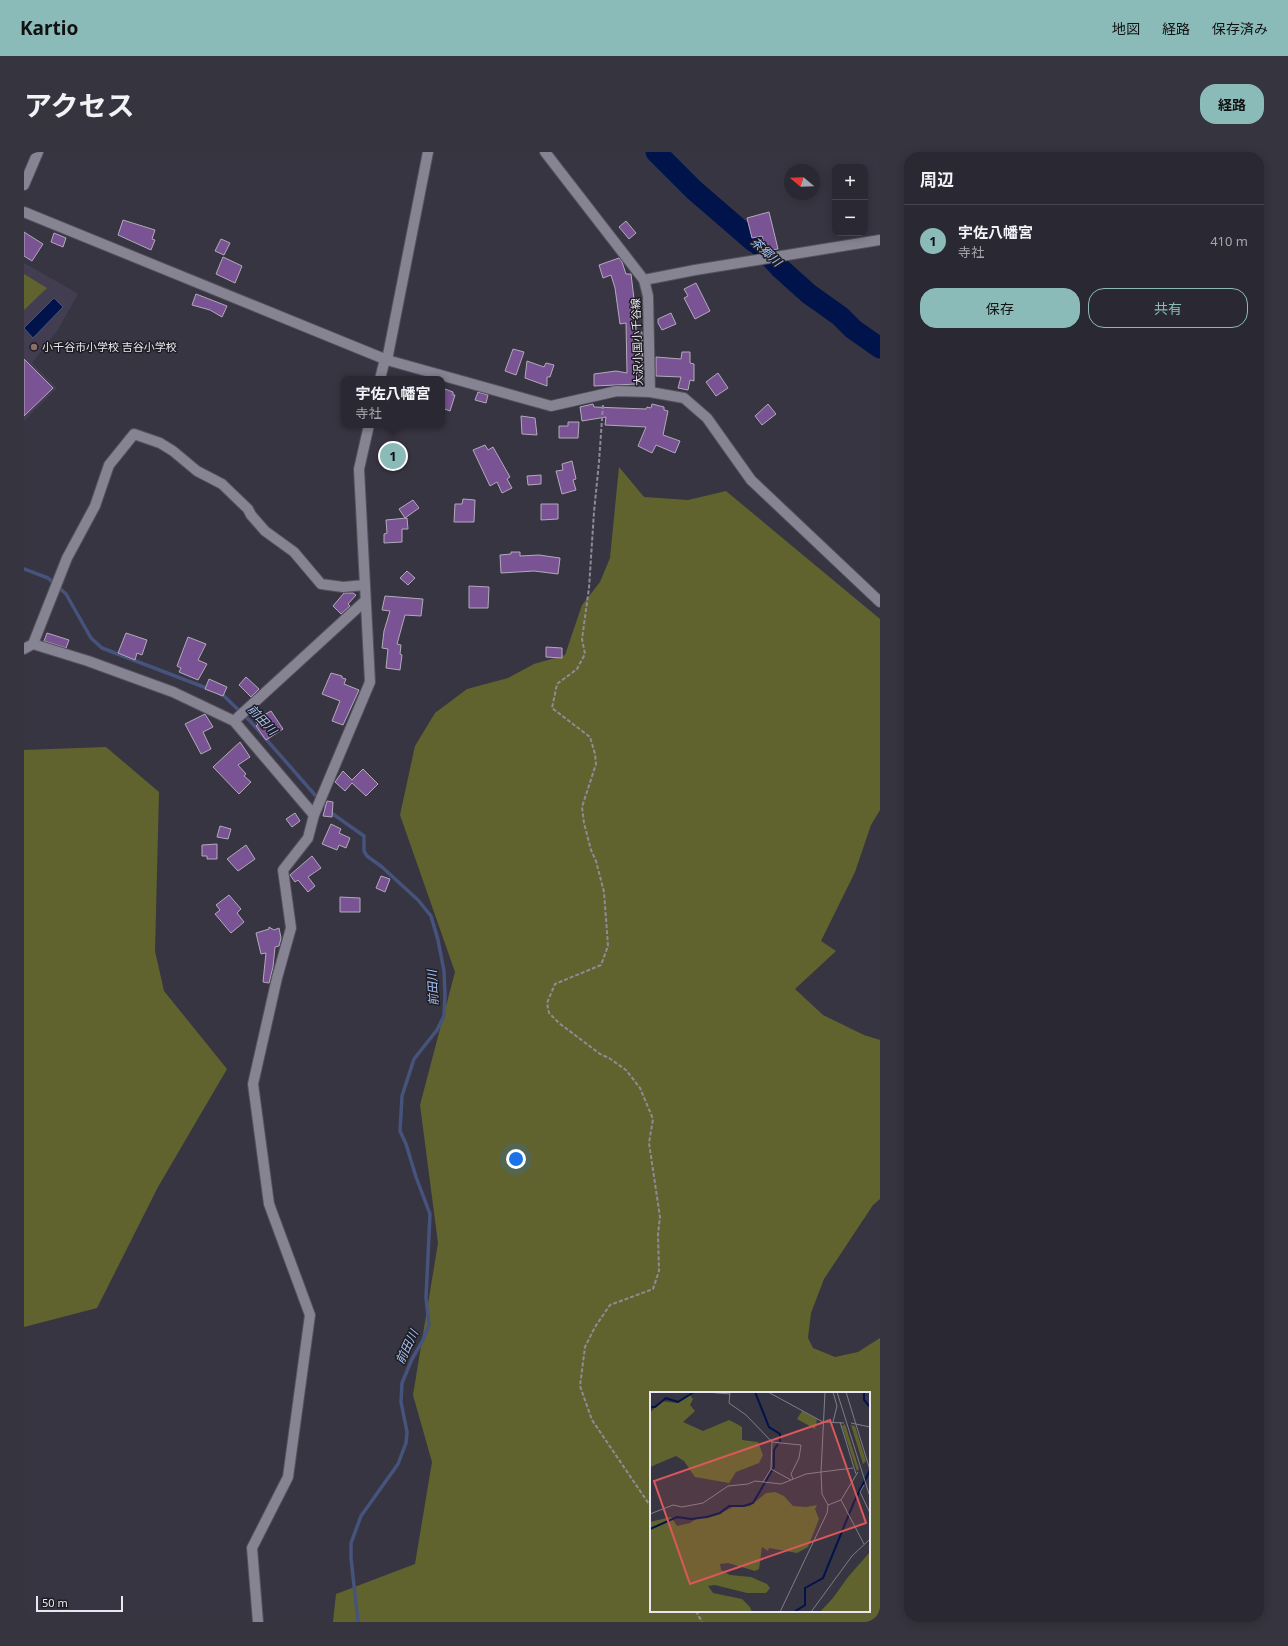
<!DOCTYPE html>
<html lang="ja">
<head>
<meta charset="utf-8">
<style>
	body { margin:0; font-family:"Noto Sans","Noto Sans JP",sans-serif; background:#36343e; color:#f1f3f6 }
	.controls { position:absolute; right:12px; top:12px; display:grid; overflow:hidden; border-radius:8px; box-shadow:0 2px 10px #0003 }
	.controls button { width:36px; height:36px; display:grid; place-items:center; padding:0; border:0; border-bottom:1px solid #46444d; background:#2a2832; color:#f1f3f6; font:20px sans-serif }
	.compass { position:absolute; left:760px; top:12px; width:36px; height:36px; border-radius:50%; background:#2a2832; box-shadow:0 2px 10px #0003; rotate:289deg }
	.scale { position:absolute; left:12px; bottom:10px; width:87px; box-sizing:border-box; padding-left:4px; border:2px solid #e9e8f0; border-top:0; font-size:11px; line-height:14px; white-space:nowrap; color:#e9e8f0; -webkit-text-stroke:3px #1f1d23; paint-order:stroke }
	.you { position:absolute; left:492px; top:1007px; width:14px; height:14px; margin:-10px; border:3px solid #fff; border-radius:50%; background:#1a73e8; box-shadow:0 0 0 6px #1a73e833 }
	.badge { display:grid; place-items:center; width:26px; height:26px; border-radius:50%; background:#8bbbb9; color:#111; font-size:13px; font-weight:700 }
	.pin { position:absolute; translate:-50% -50%; border:2px solid #fff; box-shadow:0 1px 4px #0006 }
	.popup { position:absolute; left:317px; top:224px; width:104px; height:52px; box-sizing:border-box; display:grid; place-content:center; border-radius:8px; background:#2a2832; filter:drop-shadow(0 1px 3px #0005); font-size:13px; white-space:nowrap; color:#a5a6ac }
	.popup b { font-size:15px; color:#f1f3f6 }
	.popup::after { content:''; position:absolute; left:50%; top:100%; margin-left:-8px; border:8px solid transparent; border-top-color:#2a2832 }
	.list { margin:0; padding:0; list-style:none }
	h2 { display:flex; justify-content:space-between; align-items:center; height:52px; margin:0; padding:0 16px; font-size:17px }
	h2 small { font-size:13px; font-weight:400; color:#a5a6ac }
	.list li { display:grid; grid-template-columns:26px 1fr auto; gap:12px; align-items:center; box-sizing:border-box; height:72px; padding:0 16px; border-top:1px solid #46444d }
	.list b { display:block; font-size:15px; white-space:nowrap }
	.list p { margin:0; font-size:13px; white-space:nowrap; color:#a5a6ac }
	.list em { font-size:13px; font-style:normal; color:#a5a6ac }
	.actions { display:flex; gap:8px; padding:12px 16px }
	.actions a { flex:1; padding:9px 0; border:1px solid #8bbbb9; border-radius:16px; text-align:center; font-size:14px; color:#8bbbb9 }
	.actions .main { background:#8bbbb9; color:#111 }
	.map { position:relative; flex:none; width:856px; height:1470px; overflow:hidden; border-radius:16px }
	header { display:flex; align-items:center; gap:24px; box-sizing:border-box; height:56px; padding:0 20px; background:#8bbbb9; color:#111 }
	header strong { font-size:19px }
	nav { display:flex; gap:22px; margin-inline-start:auto; font-size:14px }
	.intro { display:flex; align-items:center; justify-content:space-between; box-sizing:border-box; height:96px; padding:0 24px }
	h1 { margin:0; font-size:28px }
	.button { padding:10px 18px; border-radius:16px; background:#8bbbb9; color:#111; font-size:14px; font-weight:700 }
	main { display:flex; gap:24px; padding:0 24px }
	aside { flex:1; background:#2a2832; border-radius:16px; box-shadow:0 2px 10px #0003 }
	.map>svg:first-child { display:block }
	.built { fill:#423d50 }
	.green { fill:#61632e; fill-rule:evenodd }
	.water { fill:#00134b; stroke:#46537c }
	.lines { fill:none; stroke-linecap:round; stroke-linejoin:round }
	.stream { stroke:#46537c; stroke-width:3.5 }
	.river { stroke:#00134b; stroke-width:21 }
	.building { fill:#7a5394; stroke:#b2aab9 }
	.minor-casing { stroke:#54515c; stroke-width:12 }
	.secondary-casing { stroke:#54515c; stroke-width:12 }
	.path { stroke:#8d8b95; stroke-width:2; stroke-dasharray:4 2; stroke-linecap:butt }
	.minor { stroke:#868392; stroke-width:10 }
	.secondary { stroke:#868392; stroke-width:10 }
	.education-dot { fill:#8d6e63; stroke:#1f1d23; stroke-width:1.5 }
	.labels { text-anchor:middle; stroke-width:3; stroke-linejoin:round; paint-order:stroke }
	.street-label { font-size:11px; fill:#e9e8f0; stroke:#1f1d23 }
	.poi-label { font-size:11px; fill:#e9e8f0; stroke:#1f1d23; text-anchor:start }
	.water-label { font-size:12px; font-style:italic; fill:#a6c6fb; stroke:#1f1d23 }
	.inset-river { fill:none; stroke:#00134b; stroke-width:2 }
	.inset-road { fill:none; stroke:#7f7d88; stroke-width:1 }
	.view { fill:#db585a; fill-opacity:0.15; stroke:#db585a; stroke-width:2 }
	.inset-edge { fill:none; stroke:#e9e8f0; stroke-width:2 }
</style>
</head>
<body>
<header>
<strong>Kartio</strong>
<nav><a>地図</a><a>経路</a><a>保存済み</a></nav>
</header>
<div class="intro"><h1>アクセス</h1><a class="button">経路</a></div>
<main>
<div class="map">
<svg width="856" height="1470" viewBox="0 0 856 1470">
	<rect width="100%" height="100%" fill="#383542"/>
	<path class="built" d="M0 111 53 141V144L33 179 8 211 33 236 0 269Z"/>
	<path class="green" d="M0 122 23 136 0 158Z
		M595 315 620 345 664 348 702 339 856 467V658L847 673 831 720 797 789 812 799 771 837 799 863 840 883 856 888V1047L849 1053 800 1127 787 1161 784 1186 789 1196 811 1205 834 1200 856 1186V1470H309L312 1442 391 1412 408 1310 389 1243 414 1091 396 953 431 820 376 663 391 594 411 561 443 537 484 526 510 512 541 503 558 453 576 430 586 406ZM627 1241H845V1459H627Z
		M82 595 135 640 131 799 140 839 203 917 134 1035 73 1156 0 1175V598Z"/>
	<path class="water" d="M30 146 39 155 9 186 0 176Z"/>
	<g class="lines">
		<path class="stream" d="M0 417 24 426 42 442 67 486 78 496 185 537
			M196 542 200 544 227 570 306 660 340 684V699L343 704 358 715 394 748 407 764 414 788 420 819 421 844 420 864 413 878 390 907 378 944 376 979 382 992 392 1025 406 1062 402 1146 405 1173 399 1188 388 1207 378 1231 377 1250 383 1280 382 1291 374 1312 337 1364 327 1391V1406L334 1470"/>
		<path class="river" d="M632 0 670 38 729 89 735 93 756 116 785 142 816 164 829 177 856 196"/>
	</g>
	<path class="building" d="M745 60 754 97 742 99 738 84 728 86 723 66Z
		M99 68 131 78 128 87 131 88 127 98 94 83Z
		M602 69 612 81 605 87 595 75Z
		M0 80 19 92 8 109 0 104Z
		M30 81 42 86 39 95 27 90Z
		M197 87 206 91 200 103 191 99Z
		M199 105 218 114 211 131 192 122Z
		M595 106 598 110 602 122H607L614 180H618L619 227 613 232 570 234V222L592 219 603 221 602 171 596 172 591 136 587 123 579 126 575 113Z
		M672 131 686 159 671 167 660 146 664 144 660 137Z
		M172 142 203 154 198 165 186 158 168 153Z
		M647 161 652 172 638 178 634 171V167Z
		M489 197 500 200 492 223 481 219Z
		M658 200H666V211L670 212V229L666 228 664 238 654 236 657 225 632 224V205L657 207Z
		M0 207 29 236 0 264Z
		M503 209 520 215 522 211 530 213 526 225H523V234L501 226Z
		M694 221 704 236 692 244 682 230Z
		M421 237 429 240V243H431L426 259 418 256V246Z
		M454 240 464 243 462 251 451 248Z
		M569 252 570 255 622 257 623 255 627 256 628 252 640 255V258L644 259 639 283 656 289 651 301 632 293 628 301 614 294 622 275 581 273 582 265 558 269 556 255Z
		M744 252 752 262 738 273 731 264Z
		M497 264 511 266 513 283 498 282Z
		M544 270H555L554 286H535V274H544Z
		M461 293 464 298 469 295 486 325 483 327 488 336 478 341 473 330 466 334 449 298Z
		M363 298 378 300 376 310 361 308Z
		M548 309 552 327 549 328 552 338 538 342 532 319 539 318 538 312Z
		M517 323V332L504 333 503 324Z
		M439 347 451 348 450 370H430L431 352H438Z
		M389 348 395 356 381 366 375 357Z
		M517 352H534V367L517 368Z
		M383 366 384 377H378V390L360 391V382L363 381 362 368Z
		M487 400H496V404L515 403 536 406 534 422 510 419 477 421 476 403 487 402Z
		M383 419 391 426 384 433 376 426Z
		M445 434 465 435 464 456H445Z
		M320 441H329L332 443 324 452 326 454 317 462 309 454Z
		M361 444 399 447 397 464 381 463 373 492 377 493 376 502 378 503 376 518 362 516 364 497 358 496 360 479 366 459 358 458Z
		M23 481 45 488 42 496 20 489Z
		M102 481 123 488 118 503 113 501 111 508 94 501Z
		M164 485 182 492 174 508 183 512 174 528 155 520 157 516 153 514Z
		M522 495 538 496V506L522 505Z
		M307 521 318 524V526L322 527 320 532 335 538 319 573 308 569 316 549 298 542Z
		M222 525 235 537 227 545 215 533Z
		M185 527 203 535 199 544 181 537Z
		M247 559 259 577 242 588 232 574 234 572 231 568Z
		M181 562 189 575 179 580 187 597 177 602 161 572Z
		M216 590 226 605 214 613 222 622 220 624 227 630 215 642 189 615Z
		M339 617 354 632 342 644 328 631 321 639 311 630 319 619 328 628Z
		M303 649 309 650 308 665 299 664Z
		M271 661 276 669 268 675 262 667Z
		M307 672 317 677 315 681 326 686 322 696 315 693 313 698 298 692Z
		M196 674 207 677 204 687 193 685Z
		M193 692V707H183V704H178V693Z
		M222 693 231 707 214 719 203 707Z
		M288 704 297 716 284 725 291 734 284 740 274 728 271 730 266 723Z
		M357 724 366 727 361 740 352 736Z
		M205 743 217 757 213 761 220 770 207 781 191 762 196 758 192 753Z
		M316 745 336 746V760H316Z
		M245 775 250 778 255 776 257 786 255 794 251 795 249 815 245 831 239 830 242 801 237 802 232 781 245 777Z"/>
	<g class="lines">
		<defs>
			<path id="minor" d="M0 33 14 0
				M0 60 363 208 527 254 593 239 626 240
				M620 128 671 118 856 88
				M363 208 404 0
				M356 227 361 207
				M9 492 43 406 71 354 85 313 110 282 136 291 149 299 173 319 198 332 224 357 227 363 241 379 270 400 297 432 319 435 341 433
				M0 497 9 492 64 509 149 540 210 569 290 663
				M210 569 341 449
				M234 1470 228 1396 264 1325 286 1163 245 1052 229 932 253 826 267 776 259 718 284 686 290 663 346 530 335 317 345 273"/>
			<path id="secondary" d="M521 0 620 128 624 144 626 240 660 246 683 266 727 328 856 450"/>
		</defs>
		<use href="#minor" class="minor-casing"/>
		<use href="#secondary" class="secondary-casing"/>
		<path class="path" d="M579 253 575 310 570 360 565 436 558 487 561 502 553 517 533 532 528 556 566 585 571 602 572 612 558 655 560 671 567 698 572 709 580 740 584 794 577 813 531 832 523 851 525 861 535 871 576 902 585 906 602 918 616 936 629 967 625 991 636 1065 634 1082 635 1119 629 1137 586 1153 571 1175 561 1195 556 1234 568 1268 627 1355
			M672 1459 678 1470"/>
		<use href="#minor" class="minor"/>
		<use href="#secondary" class="secondary"/>
	</g>
	<circle class="education-dot" cx="10" cy="195" r="4"/>
	<g class="labels">
		<g class="street-label">
			<text transform="translate(613 190) rotate(-92)" y="4">大沢小国小千谷線</text>
		</g>
		<g class="poi-label">
			<text x="18" y="199">小千谷市小学校 吉谷小学校</text>
		</g>
		<g class="water-label">
			<text transform="translate(742 100) rotate(43)" y="4">茶郷川</text>
			<text transform="translate(238 568) rotate(47)" y="4">前田川</text>
			<text transform="translate(409 836) rotate(-93)" y="4">前田川</text>
			<text transform="translate(383 1195) rotate(-65)" y="4">前田川</text>
		</g>
	</g>
	<g transform="translate(626 1240)">
		<rect width="220" height="220" fill="#383542"/>
		<path d="M39 2 43 7 40 13 45 19 33 30 53 39 79 28 87 32 92 35V48L108 50 113 63 109 71 86 80 79 91 45 85 34 69 26 64 0 75V21L11 9 27 11ZM152 19 167 27 165 37 147 27ZM195 32 209 77 207 79 192 34ZM201 33 205 34 216 69 213 72ZM125 100 134 104 143 114 156 115 167 113 165 117 169 127 158 155 147 161 119 156 118 159 112 155 109 177 105 179 78 171 70 172 71 178 80 183 101 185 117 192 120 196 116 201H97L65 193 58 194 63 201 92 207 100 215 102 220H0V130L21 125 27 134 40 131 48 126 67 123 83 115 100 114 116 101ZM220 160V220H170L183 206 198 185Z" fill="#61632e"/>
		<path class="inset-river" d="M105 0 119 35 130 42V50M214 0V8L220 15M0 15H5L16 6 28 10 44 0M0 137 27 125 41 127 57 125 70 121 79 114H94L103 111 124 75V58L128 52M144 220 155 213V196L173 186 204 110 220 78"/>
		<path class="inset-road" d="M56 0 80 2M80 0 79 11 96 23 122 50 121 77 113 90M118 0 173 30 194 31M175 0 171 80 172 102 178 113M183 0 187 14 183 30M187 0 220 105M196 0 220 78M190 30 206 82M201 31 220 35M122 50 151 53 149 66 141 82 143 87M121 77 141 88M171 80 203 76M214 93 210 100 220 121M191 108 214 152M0 122 23 113 32 115 53 111 78 94 98 92 105 89 131 92 156 82 171 80M130 220 177 121 178 113 191 108 208 80M161 220 202 164 220 147"/>
		<path class="view" d="M180 28 216 131 40 192 4 89Z"/>
		<rect width="220" height="220" class="inset-edge"/>
	</g>
</svg>
<div class="controls">
<button>+</button>
<button>−</button>
</div>
<svg class="compass" viewBox="-18 -18 36 36"><path d="M0-13l5 13h-10z" fill="#e53935"/><path d="M0 13l5-13h-10z" fill="#a5a6ac"/></svg>
<div class="scale">50 m</div>
<div class="you"></div>
<div class="pin badge" style="left:369px;top:304px">1</div>
<div class="popup"><b>宇佐八幡宮</b>寺社</div>
</div>
<aside>
<h2>周辺<small></small></h2>
<ul class="list">
<li><span class="badge">1</span><div><b>宇佐八幡宮</b><p>寺社</p></div><em>410 m</em></li>
</ul>
<div class="actions"><a class="main">保存</a><a>共有</a></div>
</aside>
</main>
</body>
</html>
